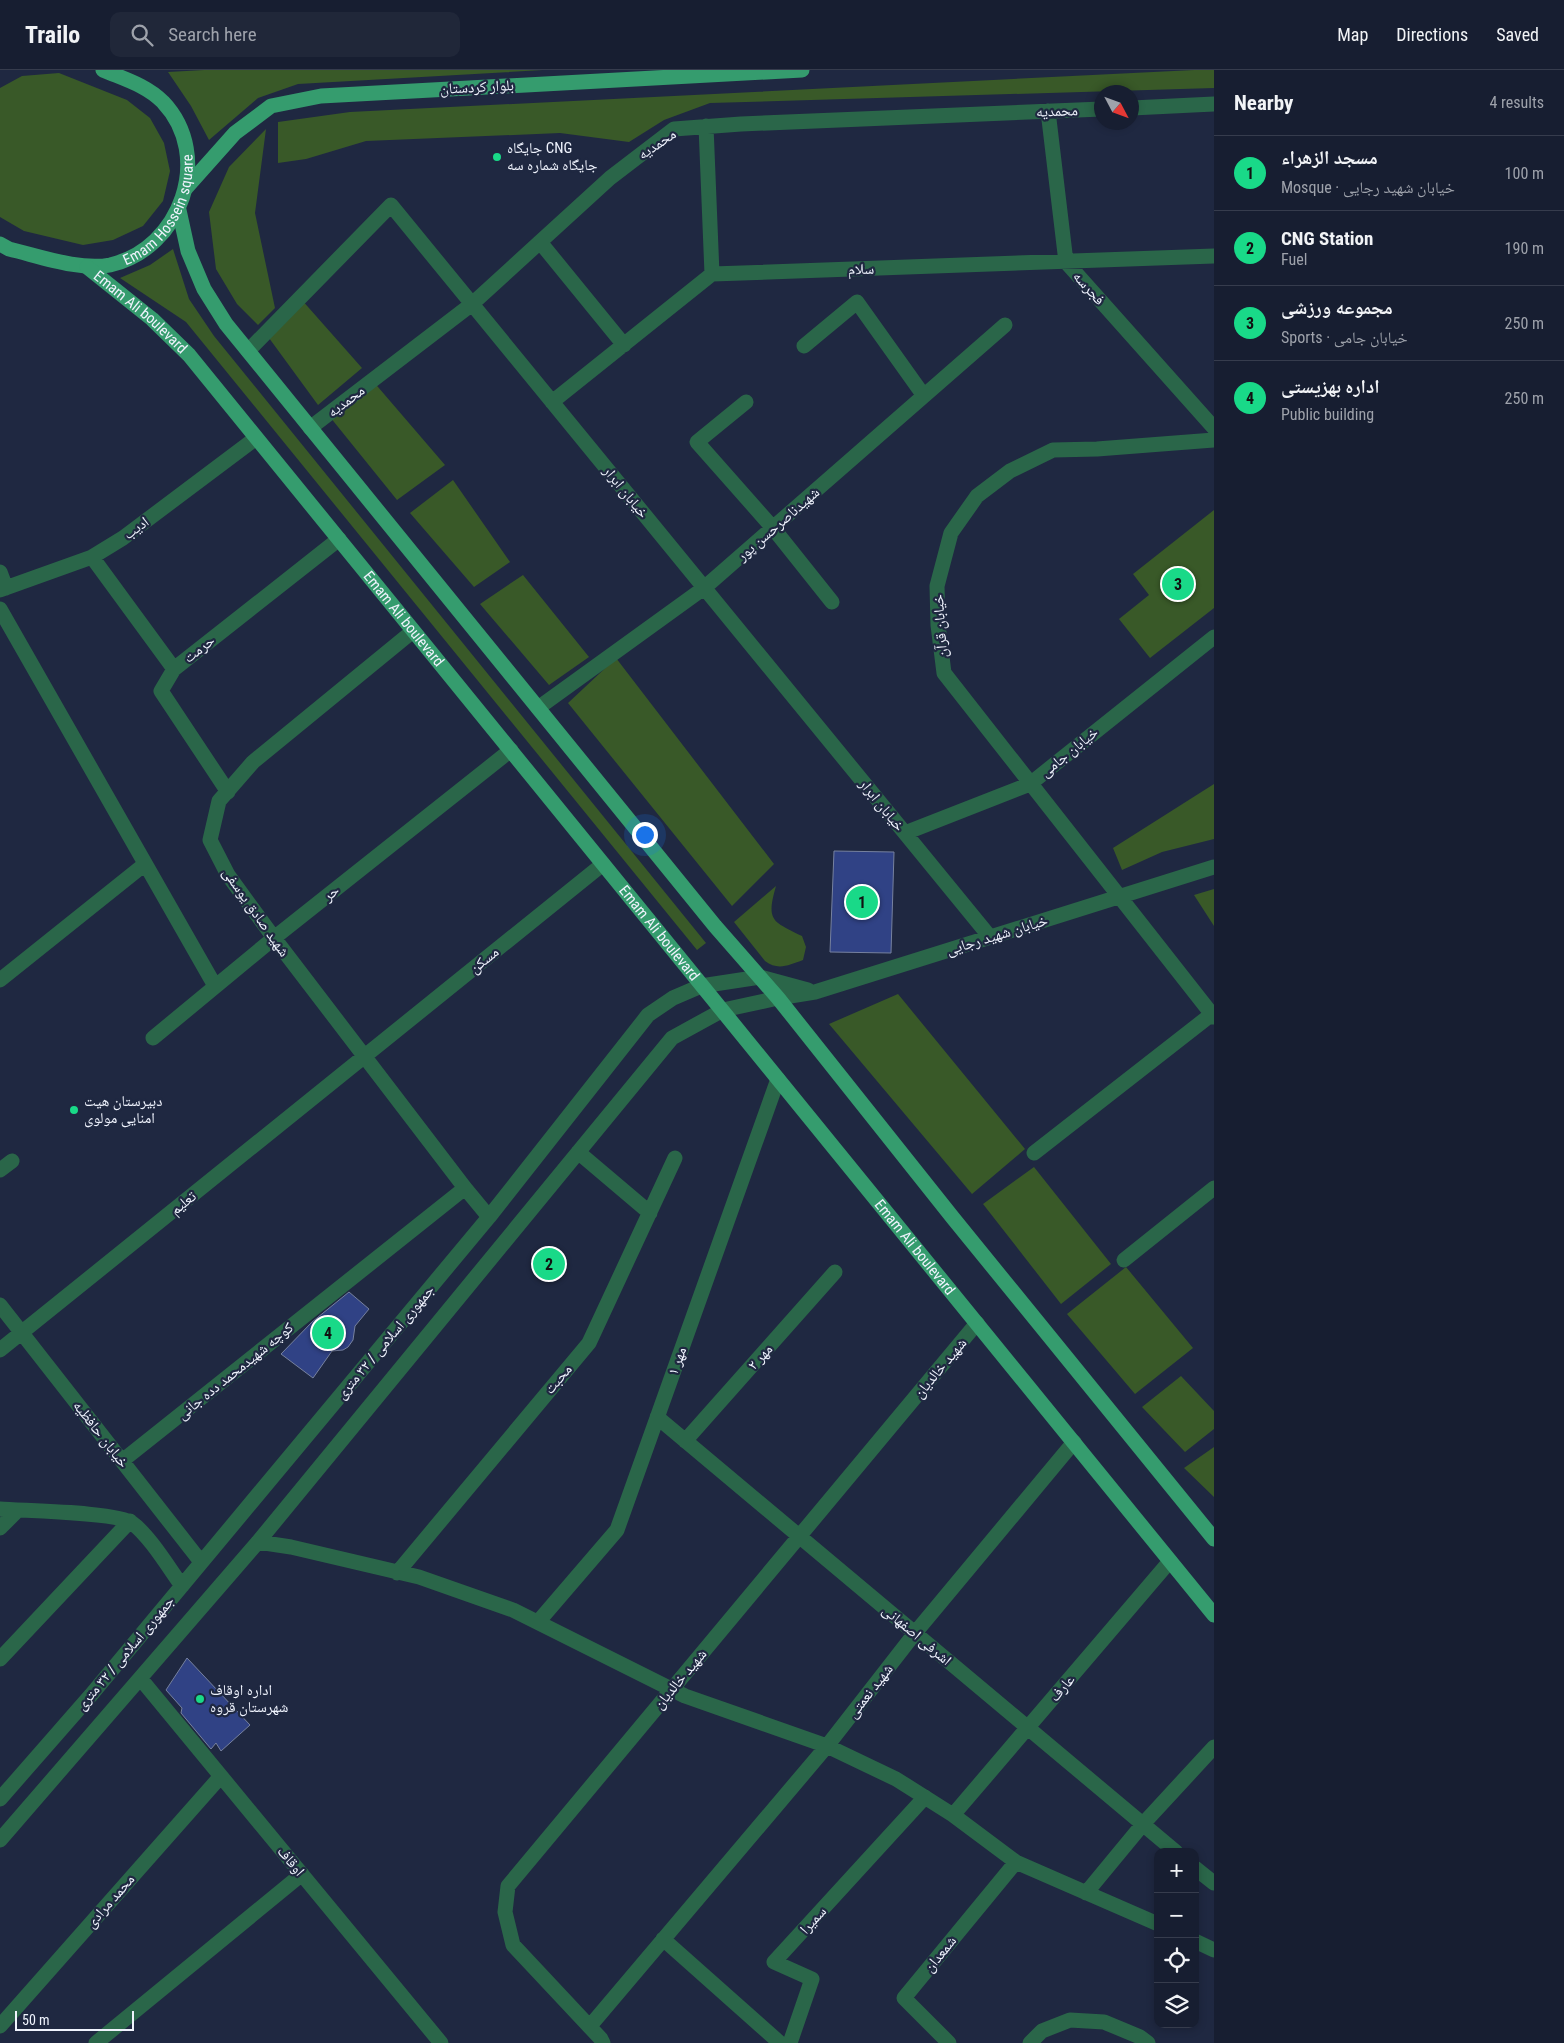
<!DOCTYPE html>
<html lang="en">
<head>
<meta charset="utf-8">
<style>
	body { margin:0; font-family:"Roboto Condensed","Noto Naskh Arabic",sans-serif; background:#202739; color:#f1f3f6 }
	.controls { position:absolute; right:15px; bottom:15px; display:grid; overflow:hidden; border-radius:10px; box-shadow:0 2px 8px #0003 }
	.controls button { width:45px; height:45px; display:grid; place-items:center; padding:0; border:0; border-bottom:1px solid #363c4d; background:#171e31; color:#f1f3f6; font:25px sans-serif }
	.compass { position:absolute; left:1094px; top:15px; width:45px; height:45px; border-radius:50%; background:#171e31; box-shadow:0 2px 8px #0003; rotate:131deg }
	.scale { position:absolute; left:15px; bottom:12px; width:119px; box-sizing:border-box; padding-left:5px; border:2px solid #eff3fd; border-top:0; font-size:14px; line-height:18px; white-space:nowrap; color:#eff3fd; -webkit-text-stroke:4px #1f2841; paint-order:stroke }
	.you { position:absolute; left:644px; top:764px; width:18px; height:18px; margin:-12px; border:4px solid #fff; border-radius:50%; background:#1a73e8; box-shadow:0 0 0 8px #1a73e833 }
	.badge { display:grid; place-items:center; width:32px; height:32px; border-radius:50%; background:#19d988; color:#111; font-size:16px; font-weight:700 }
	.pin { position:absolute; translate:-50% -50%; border:2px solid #fff; box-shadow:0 1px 5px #0006 }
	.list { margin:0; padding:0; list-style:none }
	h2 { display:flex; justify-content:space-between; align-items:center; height:65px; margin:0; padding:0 20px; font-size:21px }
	h2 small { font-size:16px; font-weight:400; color:#9ea2ab }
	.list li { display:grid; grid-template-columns:32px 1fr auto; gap:15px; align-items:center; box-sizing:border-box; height:75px; padding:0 20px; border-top:1px solid #363c4d }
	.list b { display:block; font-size:19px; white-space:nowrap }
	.list p { margin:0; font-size:16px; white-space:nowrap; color:#9ea2ab }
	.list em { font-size:16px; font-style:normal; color:#9ea2ab }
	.icon { flex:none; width:28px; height:28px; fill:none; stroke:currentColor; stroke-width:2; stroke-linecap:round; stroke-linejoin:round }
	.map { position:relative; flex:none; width:1214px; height:1973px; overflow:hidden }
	header { display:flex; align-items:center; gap:30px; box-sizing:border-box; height:70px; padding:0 25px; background:#171e31; border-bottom:1px solid #363c4d }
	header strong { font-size:24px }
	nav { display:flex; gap:28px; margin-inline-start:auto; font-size:18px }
	.search { width:350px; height:45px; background:#202739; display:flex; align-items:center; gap:12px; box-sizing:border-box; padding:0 18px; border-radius:10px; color:#9ea2ab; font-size:19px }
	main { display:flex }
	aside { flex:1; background:#171e31 }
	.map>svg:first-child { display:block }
	.green { fill:#395928 }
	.building { fill:#304285; stroke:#76819f }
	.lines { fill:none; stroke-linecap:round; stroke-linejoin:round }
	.minor { stroke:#2a6649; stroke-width:15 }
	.major { stroke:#359c6e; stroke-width:15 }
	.poi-dot { fill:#19d988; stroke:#1f2841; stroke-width:2 }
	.labels { text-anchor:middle; stroke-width:4.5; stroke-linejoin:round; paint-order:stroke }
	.street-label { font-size:15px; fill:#eff3fd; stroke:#1f2841 }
	.poi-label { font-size:15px; fill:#eff3fd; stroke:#1f2841; text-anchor:start }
</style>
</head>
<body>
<header>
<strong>Trailo</strong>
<div class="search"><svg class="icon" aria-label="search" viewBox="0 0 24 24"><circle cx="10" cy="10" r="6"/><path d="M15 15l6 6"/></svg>Search here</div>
<nav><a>Map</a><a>Directions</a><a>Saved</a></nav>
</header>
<main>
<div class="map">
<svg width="1214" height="1973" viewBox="0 0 1214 1973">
	<rect width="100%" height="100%" fill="#1f2841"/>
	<path class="green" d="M204 0H543L298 14 258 28 209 70 191 36 168 2Z
		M1194 0H1214V18L710 33 664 50 629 72 560 63 366 71 306 89 278 93V52L350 42Z
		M59 3 127 30 150 48 164 73 170 101 163 131 143 156 113 170 83 175 24 161 0 147V18L22 6Z
		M266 59 255 143 275 238 258 255 237 234 216 199 209 142 229 97Z
		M173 179 189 229 214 266 706 873 697 880 186 252 120 208 150 195Z
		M301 229 362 298 318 335 269 268Z
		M372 310 445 395 397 430 330 347Z
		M453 410 510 492 474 517 410 443Z
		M1214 440V538L1150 588 1119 549 1149 525 1133 504Z
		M523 505 589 587 549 615 480 534Z
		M616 588 774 794 732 836 568 633Z
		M1214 714V769L1162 782 1122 800 1113 778Z
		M776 816C766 851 772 851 802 866L806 877 803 890C789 895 778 901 765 891L734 852Z
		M1214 819V856L1194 825Z
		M898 924 1025 1079 972 1124 829 954Z
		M1034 1097 1111 1194 1061 1234 983 1134Z
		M1126 1197 1193 1278 1135 1324 1067 1244Z
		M1181 1306 1214 1341V1359L1185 1382 1142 1337Z
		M1214 1377V1427L1184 1398Z"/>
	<path class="building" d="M834 781 894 782 891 883 830 882Z
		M349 1222 369 1239 355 1256 353 1270 348 1277 343 1280 332 1281 313 1308 281 1284 312 1252Z
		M187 1588 250 1655 221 1681 216 1673 211 1679 181 1643 182 1638 166 1620Z"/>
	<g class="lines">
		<path class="minor" d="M1132 38 1214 34
			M1048 41 1066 192 1214 358
			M706 56 712 204
			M540 172 624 275
			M804 276 857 232 924 326
			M248 281 391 135 990 867
			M552 332 712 204 1214 186
			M746 332 697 372 773 458 832 532
			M310 358 472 234 610 108 674 59 741 54 1102 39
			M1214 370 1097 379 1053 380 1010 401 977 426 951 463 937 516 938 555 944 603 1214 947
			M92 487 174 599
			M0 502 6 518
			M0 520 92 487 123 468 256 368
			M0 539 215 916
			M413 561 253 692 219 731 210 770 228 805 274 868 465 1118 489 1147
			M538 638 704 518 1005 255
			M228 722 161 621 174 599 339 469
			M905 763 1030 714 1214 567
			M0 910 145 794
			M153 968 274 868 511 680
			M578 1082 650 1143
			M1034 1083 1212 944
			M0 1100 12 1091
			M1124 1190 1214 1118
			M0 1235 201 1492
			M0 1280 603 794
			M657 1347 1176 1782
			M685 1371 835 1202
			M122 1391 465 1118
			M0 1439C24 1441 118 1442 132 1453 149 1465 169 1498 182 1516
			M0 1458 17 1441
			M258 1472 291 1477 419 1507 513 1540 685 1626 827 1676 896 1709 953 1745 1016 1792 1158 1854
			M397 1503 589 1273 675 1088
			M538 1552 617 1460 778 1009
			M0 1589 130 1451
			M140 1608 441 1973
			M0 1729 91 1625 489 1147 648 945 673 928 701 916 760 907 808 920
			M953 1745 1170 1491
			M0 1770 258 1472 672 968 723 940 778 928 815 922 1214 797
			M1195 1798 1214 1813
			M1086 1823 1143 1754 1214 1677
			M663 1869 780 1973
			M1195 1871 1214 1880
			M0 1956 221 1706
			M590 1956 827 1676 915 1563 1074 1372
			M96 1973 302 1804
			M603 1973 601 1969 513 1875 505 1842 508 1816 977 1253
			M790 1973 812 1909 774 1892 925 1727
			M949 1973 904 1928 1016 1792
			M1030 1973 1042 1961 1070 1950 1104 1952 1140 1967 1148 1973"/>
		<g class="major">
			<path d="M186 118 235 63 271 36 321 26 802 0"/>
			<path d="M179 140 188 181 204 219 226 254 715 856 778 928 953 1148 1214 1469"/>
			<path id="s1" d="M0 174 9 179C39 186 80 201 110 195 181 179 214 86 163 32 146 15 124 9 103 0"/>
			<path id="s2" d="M87 197 152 249 189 285 1214 1545"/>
		</g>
	</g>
	<g class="poi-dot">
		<circle cx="497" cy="87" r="5"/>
		<circle cx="74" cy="1040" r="5"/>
		<circle cx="200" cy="1629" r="5"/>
	</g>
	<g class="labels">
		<g class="street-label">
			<text transform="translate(477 17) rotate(-3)" y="5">بلوار کردستان</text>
			<text transform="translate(1057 41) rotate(-2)" y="5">محمدیه</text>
			<text transform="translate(657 74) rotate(-34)" y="5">محمدیه</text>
			<text dy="5" stroke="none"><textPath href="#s1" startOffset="194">Emam Hossein square</textPath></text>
			<text transform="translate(861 199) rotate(-2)" y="5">سلام</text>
			<text transform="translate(1089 218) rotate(48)" y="5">فجرسه</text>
			<text dy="5" stroke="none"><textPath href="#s2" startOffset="70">Emam Ali boulevard</textPath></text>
			<text transform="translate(346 331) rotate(-37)" y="5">محمدیه</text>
			<text transform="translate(626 422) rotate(51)" y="5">خیابان ابرار</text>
			<text transform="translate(778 454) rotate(-41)" y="5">شهیدناصرحسن پور</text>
			<text transform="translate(136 458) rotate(-36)" y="5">ادیب</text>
			<text dy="5" stroke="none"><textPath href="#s2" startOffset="475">Emam Ali boulevard</textPath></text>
			<text transform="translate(940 556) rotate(-94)" y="5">خیابان قرآن</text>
			<text transform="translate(199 579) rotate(-38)" y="5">حرمت</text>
			<text transform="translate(1069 682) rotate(-39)" y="5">خیابان جامی</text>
			<text transform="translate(882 735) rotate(51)" y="5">خیابان ابرار</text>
			<text transform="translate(331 823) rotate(-38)" y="5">حر</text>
			<text transform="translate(256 842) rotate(55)" y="5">شهید صادق یوسفی</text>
			<text dy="5" stroke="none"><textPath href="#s2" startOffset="880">Emam Ali boulevard</textPath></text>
			<text transform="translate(997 865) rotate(-17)" y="5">خیابان شهید رجایی</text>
			<text transform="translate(484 890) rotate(-39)" y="5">مسکن</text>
			<text transform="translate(183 1133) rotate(-39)" y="5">تعلیم</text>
			<text dy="5" stroke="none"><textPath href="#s2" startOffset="1285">Emam Ali boulevard</textPath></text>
			<text transform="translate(385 1272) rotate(-50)" y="5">جمهوری اسلامی / ۳۲ متری</text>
			<text transform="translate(760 1287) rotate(-48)" y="5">مهر ۲</text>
			<text transform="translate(677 1291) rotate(-70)" y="5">مهر ۱</text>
			<text transform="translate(940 1298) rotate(-50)" y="5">شهید خالدیان</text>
			<text transform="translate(235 1301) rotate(-39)" y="5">کوچه شهیدمحمد دده جانی</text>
			<text transform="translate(558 1309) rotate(-50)" y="5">محبت</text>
			<text transform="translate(101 1364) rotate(52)" y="5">خیابان حافظیه</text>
			<text transform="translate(917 1565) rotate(40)" y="5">اشرفی اصفهانی</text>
			<text transform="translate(125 1583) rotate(-50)" y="5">جمهوری اسلامی / ۳۲ متری</text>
			<text transform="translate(680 1609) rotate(-50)" y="5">شهید خالدیان</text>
			<text transform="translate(1062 1618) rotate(-49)" y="5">عارف</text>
			<text transform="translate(870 1621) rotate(-52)" y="5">شهید نعمتی</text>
			<text transform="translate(291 1791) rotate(50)" y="5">اوقاف</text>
			<text transform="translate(110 1831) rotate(-49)" y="5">محمد مرادی</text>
			<text transform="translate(813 1850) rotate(-48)" y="5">سمیرا</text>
			<text transform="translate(940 1884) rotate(-51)" y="5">شمعدان</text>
		</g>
		<g class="poi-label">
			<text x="507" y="83">جایگاه CNG<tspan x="507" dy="17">جایگاه شماره سه</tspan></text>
			<text x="84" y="1036">دبیرستان هیت<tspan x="84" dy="17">امنایی مولوی</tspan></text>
			<text x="210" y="1625">اداره اوقاف<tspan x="210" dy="17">شهرستان قروه</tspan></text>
		</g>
	</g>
</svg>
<div class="controls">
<button>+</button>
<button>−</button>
<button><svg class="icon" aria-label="locate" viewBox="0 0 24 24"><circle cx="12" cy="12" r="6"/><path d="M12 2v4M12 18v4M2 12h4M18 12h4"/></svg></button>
<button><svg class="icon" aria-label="layers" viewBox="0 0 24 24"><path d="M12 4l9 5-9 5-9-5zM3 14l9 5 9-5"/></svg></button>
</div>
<svg class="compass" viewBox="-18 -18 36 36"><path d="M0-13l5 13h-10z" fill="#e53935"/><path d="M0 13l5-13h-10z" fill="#9ea2ab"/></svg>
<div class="scale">50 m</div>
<div class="you"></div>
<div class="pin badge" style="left:862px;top:832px">1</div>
<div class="pin badge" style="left:549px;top:1194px">2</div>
<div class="pin badge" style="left:1178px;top:514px">3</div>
<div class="pin badge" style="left:328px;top:1263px">4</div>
</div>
<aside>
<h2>Nearby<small>4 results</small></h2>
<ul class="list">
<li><span class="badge">1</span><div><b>مسجد الزهراء</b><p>Mosque · خیابان شهید رجایی</p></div><em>100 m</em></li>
<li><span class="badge">2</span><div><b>CNG Station</b><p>Fuel</p></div><em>190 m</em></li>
<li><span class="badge">3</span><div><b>مجموعه ورزشی</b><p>Sports · خیابان جامی</p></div><em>250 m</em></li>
<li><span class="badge">4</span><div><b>اداره بهزیستی</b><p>Public building</p></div><em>250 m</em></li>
</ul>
</aside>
</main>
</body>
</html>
